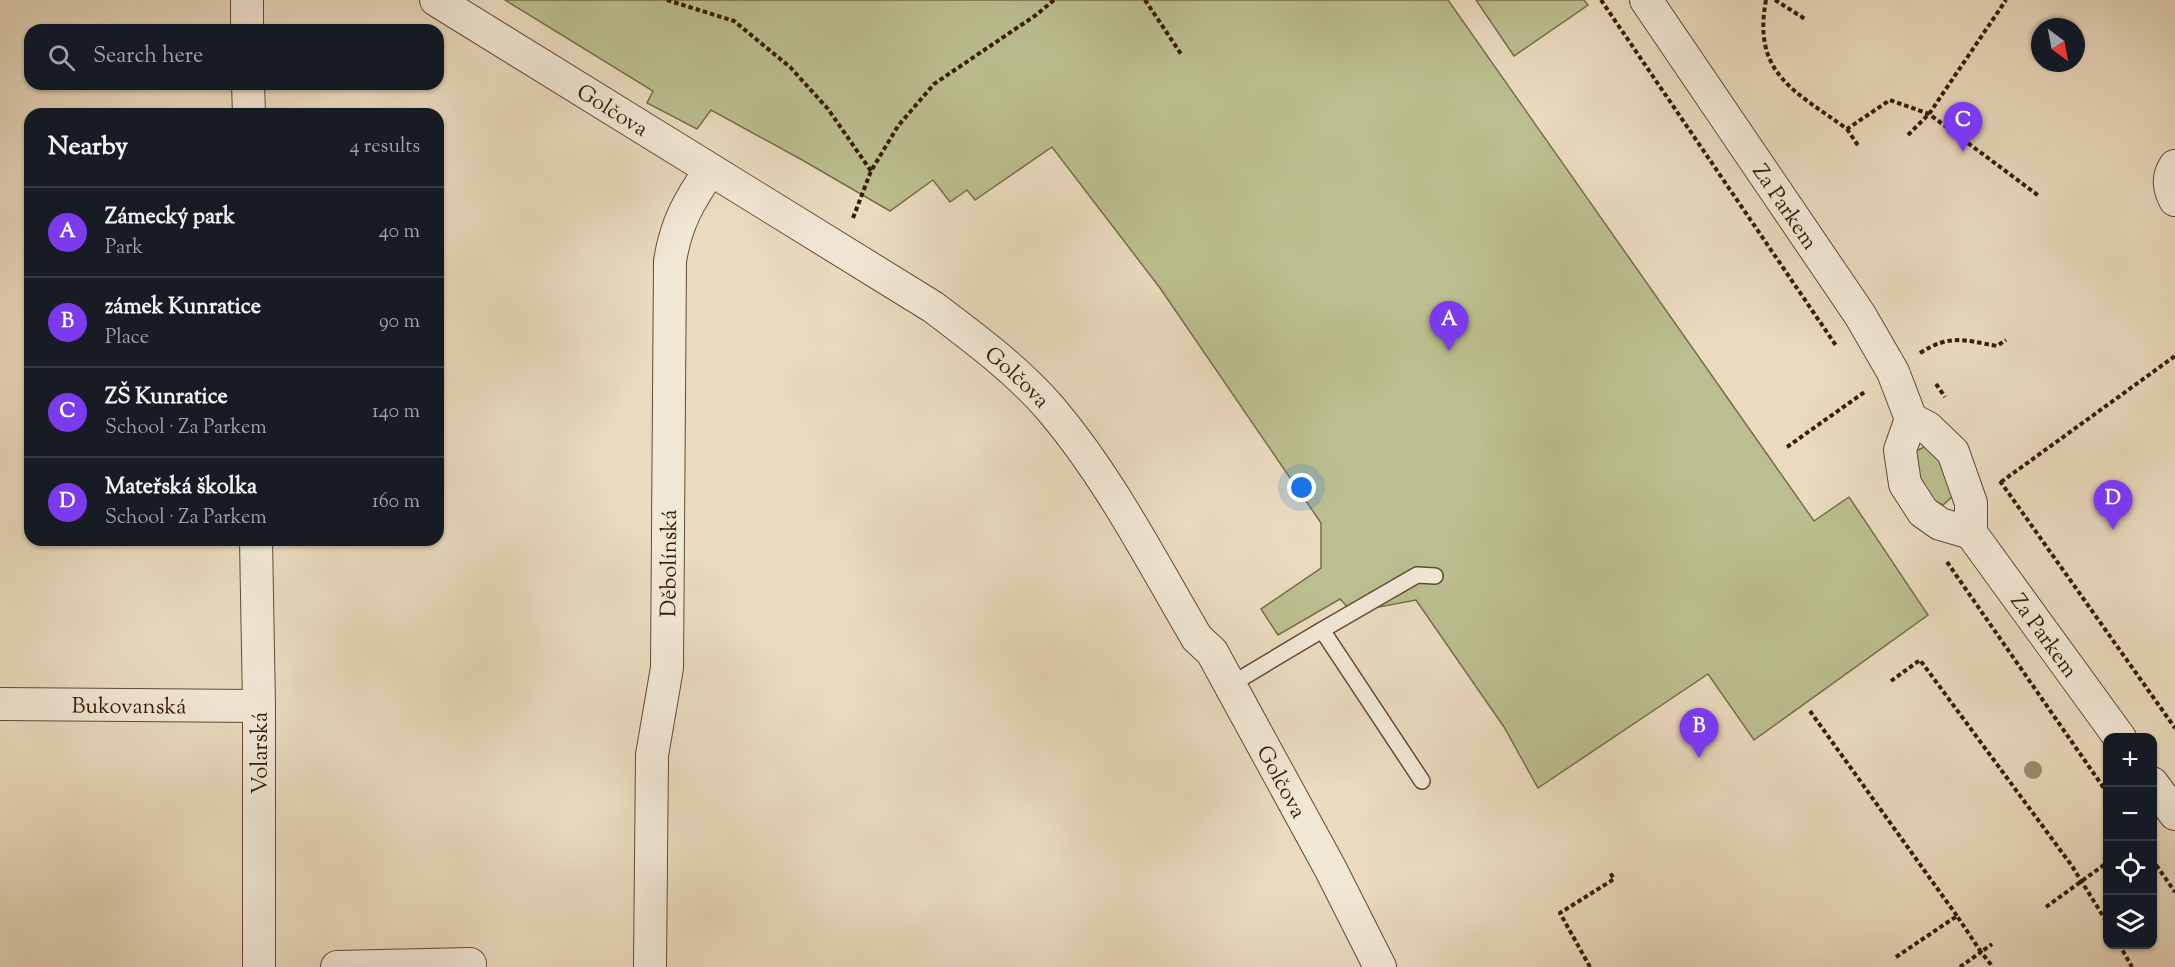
<!DOCTYPE html>
<html lang="en">
<head>
<meta charset="utf-8">
<style>
	body { margin:0; font-family:"Sorts Mill Goudy",serif; background:#242831; color:#f1f3f6 }
	.controls { position:absolute; right:18px; bottom:18px; display:grid; overflow:hidden; border-radius:12px; box-shadow:0 2px 4px #0004 }
	.controls button { width:54px; height:54px; display:grid; place-items:center; padding:0; border:0; border-bottom:2px solid #363941; background:#171b24; color:#f1f3f6; font:30px sans-serif }
	.compass { position:absolute; left:2031px; top:18px; width:54px; height:54px; border-radius:50%; background:#171b24; box-shadow:0 2px 4px #0004; rotate:148deg }
	.you { position:absolute; left:1302px; top:488px; width:21px; height:21px; margin:-15px; border:4px solid #fff; border-radius:50%; background:#1a73e8; box-shadow:0 0 0 9px #1a73e833 }
	.badge { display:grid; place-items:center; width:39px; height:39px; border-radius:50%; background:#7c3aed; color:#fff; font-size:20px; font-weight:700 }
	.pin { position:absolute; translate:-50% -50px; filter:drop-shadow(0 2px 3px #0008) }
	.pin::after { content:''; position:absolute; top:32px; width:21px; height:18px; background:inherit; clip-path:polygon(0 0,100% 0,50% 100%) }
	.list { margin:0; padding:0; list-style:none }
	h2 { display:flex; justify-content:space-between; align-items:center; height:78px; margin:0; padding:0 24px; font-size:26px }
	h2 small { font-size:20px; font-weight:400; color:#9ea1a6 }
	.list li { display:grid; grid-template-columns:39px 1fr auto; gap:18px; align-items:center; box-sizing:border-box; height:90px; padding:0 24px; border-top:2px solid #363941 }
	.list b { display:block; font-size:22px; white-space:nowrap }
	.list p { margin:0; font-size:20px; white-space:nowrap; color:#9ea1a6 }
	.list em { font-size:20px; font-style:normal; color:#9ea1a6 }
	.icon { flex:none; width:33px; height:33px; fill:none; stroke:currentColor; stroke-width:2; stroke-linecap:round; stroke-linejoin:round }
	.map { position:relative; flex:none; width:2175px; height:967px; overflow:hidden }
	.search { position:absolute; background:#171b24; box-shadow:0 2px 4px #0004; left:24px; top:24px; width:420px; height:66px; display:flex; align-items:center; gap:15px; box-sizing:border-box; padding:0 21px; border-radius:18px; color:#9ea1a6; font-size:22px }
	.panel { position:absolute; background:#171b24; box-shadow:0 2px 4px #0004; left:24px; top:108px; width:420px; height:438px; border-radius:18px }
	.map>svg:first-child { display:block }
	.green { fill:#bbbe8e; stroke:#7a6c4a; stroke-width:1.5 }
	.lines { fill:none; stroke-linecap:round; stroke-linejoin:round }
	.lane-casing { stroke:#644a34; stroke-width:18 }
	.street-casing { stroke:#644a34; stroke-width:34 }
	.path { stroke:#381a06; stroke-width:4; stroke-dasharray:4.5 3; stroke-linecap:butt }
	.lane { stroke:#f1e7d5; stroke-width:15 }
	.street { stroke:#f1e7d5; stroke-width:32 }
	.tree { fill:#9e8b6f }
	.labels { text-anchor:middle; stroke-width:6; stroke-linejoin:round; paint-order:stroke }
	.street-label { font-size:22px; fill:#381a06; stroke:#f1e7d5 }
</style>
</head>
<body>
<div class="map">
<svg width="2175" height="967" viewBox="0 0 2175 967">
	<rect width="100%" height="100%" fill="#eadabe"/>
	<filter id="stains"><feTurbulence type="fractalNoise" baseFrequency=".00333" numOctaves="4"/><feColorMatrix values="0 0 0 0 .2 0 0 0 0 .09 0 0 0 0 .02 0 0 0 .5 -.17"/></filter>
	<radialGradient id="worn" r=".72"><stop offset=".6" stop-color="#630" stop-opacity="0"/><stop offset="1" stop-color="#630" stop-opacity=".3"/></radialGradient>
	<path class="green" d="M505 0H1448L1814 521 1849 497 1928 615 1754 740 1708 674 1538 788 1504 727 1416 600 1352 612 1340 599 1278 635 1261 609 1321 568V523L1160 288 1052 147 975 200 967 190 950 202 933 180 890 211 804 161 711 110 697 129 647 103 653 91Z
		M1476 0H1584L1588 5 1514 56Z
		M1924 447 1936 450 1954 495 1943 505 1926 497 1914 461 1916 451Z"/>
	<g class="lines">
		<defs>
			<path id="lane" d="M1322 630 1417 575 1435 576
				M1230 685 1322 630 1422 781"/>
			<g id="street">
				<path d="M247 0V30"/>
				<path id="s1" d="M436 0 933 307C974 338 1016 369 1050 408 1109 477 1151 560 1197 638L1212 652 1330 868 1380 967"/>
				<path id="s2" d="M1646 0 1860 315 1893 372 1911 419 1900 450 1905 484 1923 512 1940 524 1971 533"/>
				<path d="M248 84 249 114"/>
				<path d="M2175 166C2167 178 2169 188 2175 200"/>
				<path id="s3" d="M1911 419 1928 428 1953 452 1971 503V533L2120 738"/>
				<path d="M256 540 259 706V967"/>
				<path id="s4" d="M0 704 259 706"/>
				<path d="M2152 783 2175 814"/>
				<path d="M337 967 470 964"/>
				<path id="s5" d="M650 967 652 755 667 668 670 261C676 223 689 201 710 170"/>
			</g>
		</defs>
		<use href="#lane" class="lane-casing"/>
		<use href="#street" class="street-casing"/>
		<path class="path" d="M667 0 734 21 790 67 828 109 871 171
			M1145 0 1181 54
			M1601 0 1837 347
			M1766 0C1752 74 1795 91 1847 129L1890 100 1929 114 2039 196
			M1775 0 1805 19
			M1847 129 1859 147
			M1908 135 1929 114 2006 0
			M853 218 871 171 898 126 934 84 1036 15 1054 0
			M1920 353C1950 334 1964 340 1997 346L2006 340
			M1936 384 1945 397
			M1787 447 1866 391
			M2000 481 2175 728
			M2001 482 2175 356
			M1947 562 2108 794
			M1891 681 1920 660 2072 866 2108 924
			M1810 711 1957 916
			M2152 859 2175 892
			M2046 907 2108 862
			M2119 944 2132 967
			M1896 957 1957 916 1981 952 1992 944
			M1590 967 1560 913 1614 879 1609 871
			M1960 967 1981 952 1993 967"/>
		<use href="#lane" class="lane"/>
		<use href="#street" class="street"/>
	</g>
	<circle class="tree" cx="2033" cy="770" r="9"/>
	<g class="labels">
		<g class="street-label">
			<text dy="8" stroke="none"><textPath href="#s1" startOffset="208">Golčova</textPath></text>
			<text dy="8" stroke="none"><textPath href="#s2" startOffset="249">Za Parkem</textPath></text>
			<text dy="8" stroke="none"><textPath href="#s1" startOffset="694">Golčova</textPath></text>
			<text dy="8" stroke="none"><textPath href="#s5" startOffset="405">Děbolínská</textPath></text>
			<text dy="8" stroke="none"><textPath href="#s3" startOffset="264">Za Parkem</textPath></text>
			<text dy="8" stroke="none"><textPath href="#s4" startOffset="129">Bukovanská</textPath></text>
			<text transform="translate(259 753) rotate(-90)" y="8">Volarská</text>
			<text dy="8" stroke="none"><textPath href="#s1" startOffset="1180">Golčova</textPath></text>
		</g>
	</g>
	<rect width="100%" height="100%" filter="url(#stains)"/>
	<rect width="100%" height="100%" fill="url(#worn)"/>
</svg>
<div class="controls">
<button>+</button>
<button>−</button>
<button><svg class="icon" aria-label="locate" viewBox="0 0 24 24"><circle cx="12" cy="12" r="6"/><path d="M12 2v4M12 18v4M2 12h4M18 12h4"/></svg></button>
<button><svg class="icon" aria-label="layers" viewBox="0 0 24 24"><path d="M12 4l9 5-9 5-9-5zM3 14l9 5 9-5"/></svg></button>
</div>
<svg class="compass" viewBox="-18 -18 36 36"><path d="M0-13l5 13h-10z" fill="#e53935"/><path d="M0 13l5-13h-10z" fill="#9ea1a6"/></svg>
<div class="you"></div>
<div class="pin badge" style="left:1449px;top:351px">A</div>
<div class="pin badge" style="left:1699px;top:758px">B</div>
<div class="pin badge" style="left:1963px;top:152px">C</div>
<div class="pin badge" style="left:2113px;top:530px">D</div>
<div class="search"><svg class="icon" aria-label="search" viewBox="0 0 24 24"><circle cx="10" cy="10" r="6"/><path d="M15 15l6 6"/></svg>Search here</div>
<section class="panel">
<h2>Nearby<small>4 results</small></h2>
<ul class="list">
<li><span class="badge">A</span><div><b>Zámecký park</b><p>Park</p></div><em>40 m</em></li>
<li><span class="badge">B</span><div><b>zámek Kunratice</b><p>Place</p></div><em>90 m</em></li>
<li><span class="badge">C</span><div><b>ZŠ Kunratice</b><p>School · Za Parkem</p></div><em>140 m</em></li>
<li><span class="badge">D</span><div><b>Mateřská školka</b><p>School · Za Parkem</p></div><em>160 m</em></li>
</ul>
</section>
</div>
</body>
</html>
